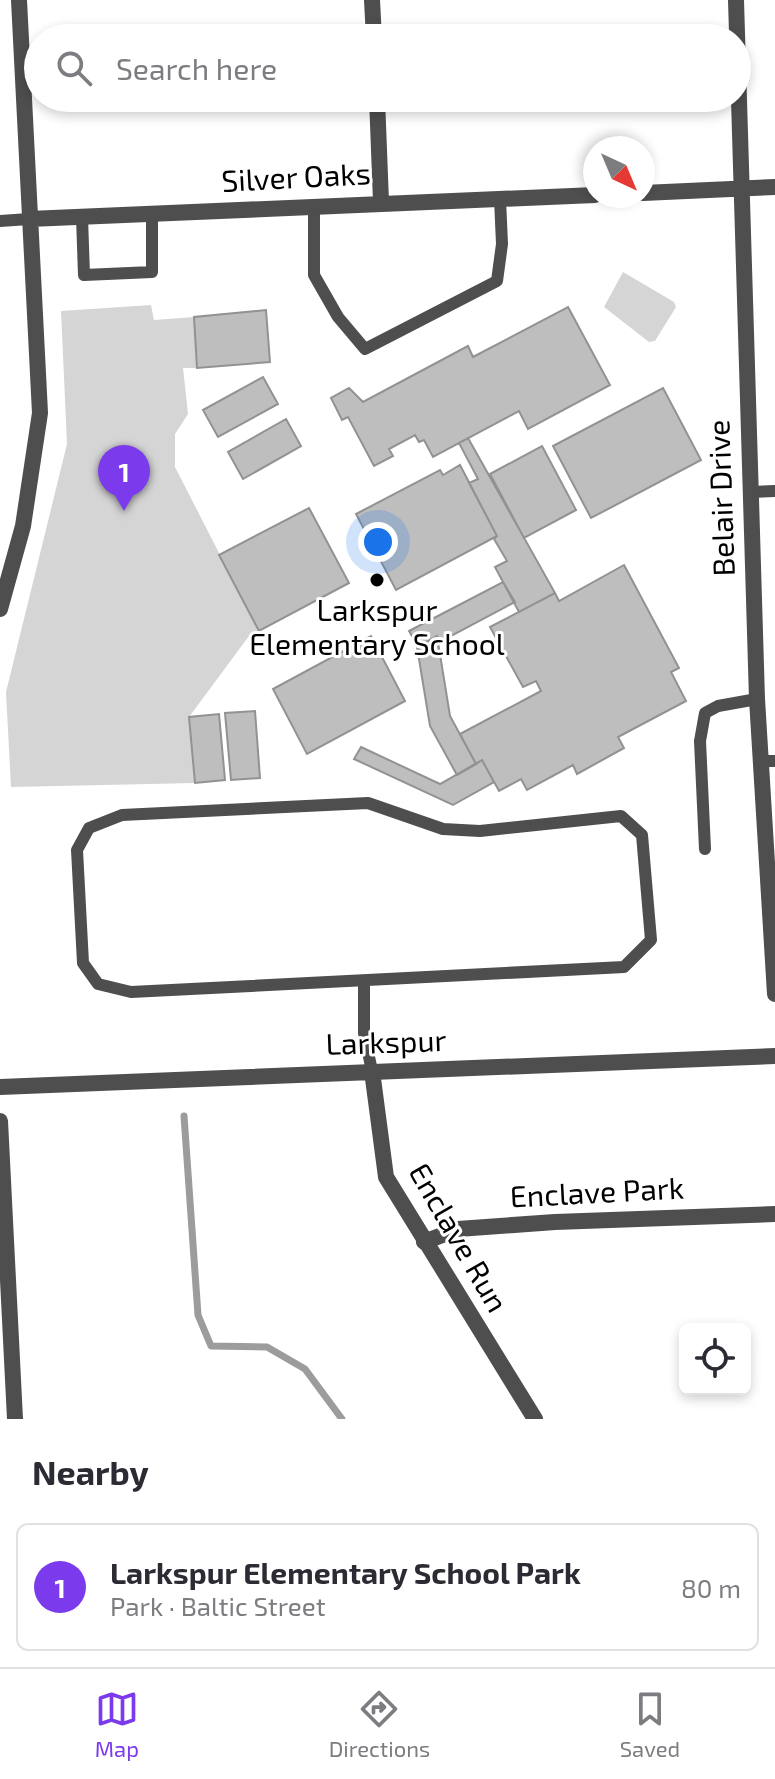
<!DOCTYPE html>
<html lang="en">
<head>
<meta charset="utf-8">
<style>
	body { margin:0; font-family:"Exo 2",sans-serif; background:#f7f7f7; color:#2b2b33 }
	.controls { position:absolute; right:24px; bottom:24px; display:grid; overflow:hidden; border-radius:12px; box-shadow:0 4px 12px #0003 }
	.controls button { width:72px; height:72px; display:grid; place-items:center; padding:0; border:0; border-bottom:2px solid #e1e1e2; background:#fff; color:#2b2b33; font:40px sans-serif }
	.compass { position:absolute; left:583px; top:136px; width:72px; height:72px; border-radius:50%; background:#fff; box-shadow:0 4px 12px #0003; rotate:136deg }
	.you { position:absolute; left:378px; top:542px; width:28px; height:28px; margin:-20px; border:6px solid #fff; border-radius:50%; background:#1a73e8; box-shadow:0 0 0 12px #1a73e833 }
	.badge { display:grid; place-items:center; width:52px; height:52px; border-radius:50%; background:#7c3aed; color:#fff; font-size:26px; font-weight:700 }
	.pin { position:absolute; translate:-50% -66px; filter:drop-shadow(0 2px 4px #0008) }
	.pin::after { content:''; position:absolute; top:42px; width:28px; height:24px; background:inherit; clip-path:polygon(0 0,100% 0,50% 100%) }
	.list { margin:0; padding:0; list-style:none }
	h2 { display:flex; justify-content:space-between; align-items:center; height:104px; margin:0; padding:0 32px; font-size:34px }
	h2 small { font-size:26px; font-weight:400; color:#7c7c81 }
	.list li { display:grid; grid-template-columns:52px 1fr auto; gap:24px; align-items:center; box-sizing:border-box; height:128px; margin:0 16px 16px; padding:0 16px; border:2px solid #e1e1e2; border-radius:12px }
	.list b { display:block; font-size:30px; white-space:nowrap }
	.list p { margin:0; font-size:26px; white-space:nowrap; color:#7c7c81 }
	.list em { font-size:26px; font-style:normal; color:#7c7c81 }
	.icon { flex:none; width:44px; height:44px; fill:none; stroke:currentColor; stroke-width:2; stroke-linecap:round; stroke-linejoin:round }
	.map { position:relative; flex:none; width:775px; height:1419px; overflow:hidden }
	.search { position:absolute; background:#fff; box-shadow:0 4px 12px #0003; left:24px; right:24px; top:24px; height:88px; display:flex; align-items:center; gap:20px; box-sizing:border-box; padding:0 28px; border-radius:44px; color:#7c7c81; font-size:30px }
	.sheet { height:248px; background:#fff }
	nav { display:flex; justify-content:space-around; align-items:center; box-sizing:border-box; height:112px; border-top:2px solid #e1e1e2; background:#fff; font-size:22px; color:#7c7c81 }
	nav a { display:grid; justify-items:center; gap:4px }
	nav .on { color:#7c3aed }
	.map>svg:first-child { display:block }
	.green { fill:#d5d5d5 }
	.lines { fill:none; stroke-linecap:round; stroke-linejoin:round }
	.stream { stroke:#9c9c9c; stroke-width:7 }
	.building { fill:#bebebe; stroke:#929292; stroke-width:2 }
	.service { stroke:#4e4e4e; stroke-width:12 }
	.minor { stroke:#4e4e4e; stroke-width:16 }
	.poi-dot { fill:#000; stroke:#fff; stroke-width:3 }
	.labels { text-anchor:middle; stroke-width:6; stroke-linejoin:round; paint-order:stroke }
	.street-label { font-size:30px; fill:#000; stroke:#fff }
	.poi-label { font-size:30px; fill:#000; stroke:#fff }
</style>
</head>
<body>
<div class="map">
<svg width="775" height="1419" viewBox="0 0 775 1419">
	<rect width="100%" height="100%" fill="#fff"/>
	<path class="green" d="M623 272 674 302 676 307 655 341 649 342 604 307Z
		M151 305 154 320 194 317 197 368H183L188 414 175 434V467L259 631 249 636 189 717 195 783 11 787 6 692 67 444 61 311Z"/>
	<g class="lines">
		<path class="stream" d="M184 1116 198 1315 211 1346 267 1347 305 1369 342 1419"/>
	</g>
	<path class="building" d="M568 307 610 385 528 429 519 411 433 457 424 440 419 442 415 435 389 449 393 456 374 466 348 417 342 420 331 398 349 388 363 402 468 346 473 357Z
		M266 310 270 362 197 368 194 317Z
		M263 377 278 404 218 437 203 410Z
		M663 388 701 460 591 518 553 446Z
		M286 419 301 446 243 479 228 452Z
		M468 438 555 593 519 612 495 567 507 561 494 539 497 536 469 483 478 479 459 443Z
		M542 446 576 510 524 538 490 474Z
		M460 465 497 536 396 590 356 514 440 470 443 475Z
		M309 508 349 583 259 631 219 555Z
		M624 565 679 668 671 672 686 701 618 737 624 748 577 774 573 765 527 790 521 779 499 791 482 760 476 764 460 734 541 691 536 681 523 687 490 627 555 593 559 601Z
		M503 582 515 602 421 652 409 631Z
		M371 636 405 701 307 754 273 689Z
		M437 636 450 716 476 764 457 775 430 726 417 647Z
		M255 711 260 778 231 780 225 713Z
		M219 714 225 780 195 783 189 717Z
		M361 747 440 784 482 760 494 782 453 805 354 759Z"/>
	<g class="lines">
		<path class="service" d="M314 205V275L338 317 365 349 497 281 502 244 500 199
			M82 217 84 275 152 272V213
			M0 221 29 219
			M750 492 775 491
			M762 761H775
			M368 803 443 829 480 831 621 816 642 835 651 940 624 967 131 992 98 984 83 963 77 850 89 828 122 815Z
			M705 849 700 741 705 713 718 706 757 699
			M364 982V1033L372 1071"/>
		<path class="minor" d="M372 0 374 38
			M736 0 757 699 775 994
			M377 98 381 202
			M643 193 775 187
			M29 219 595 195
			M0 609 23 526 40 413 19 0
			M372 1071 386 1177 535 1419
			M0 1087 775 1056
			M0 1121 15 1419
			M424 1242 458 1229 555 1222 775 1214"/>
	</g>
	<circle class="poi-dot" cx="377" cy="580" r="8"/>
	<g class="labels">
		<g class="street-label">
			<text transform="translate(296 178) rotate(-3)" y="10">Silver Oaks</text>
			<text transform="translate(722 498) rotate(-92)" y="10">Belair Drive</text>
			<text transform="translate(386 1043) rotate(-2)" y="10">Larkspur</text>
			<text transform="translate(597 1193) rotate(-3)" y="10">Enclave Park</text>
			<text transform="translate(458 1238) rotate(60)" y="10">Enclave Run</text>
		</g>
		<g class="poi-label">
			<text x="377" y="621">Larkspur<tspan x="377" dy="34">Elementary School</tspan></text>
		</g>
	</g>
</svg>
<div class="controls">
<button><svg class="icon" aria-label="locate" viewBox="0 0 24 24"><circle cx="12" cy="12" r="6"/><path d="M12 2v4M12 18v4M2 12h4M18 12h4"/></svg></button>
</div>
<svg class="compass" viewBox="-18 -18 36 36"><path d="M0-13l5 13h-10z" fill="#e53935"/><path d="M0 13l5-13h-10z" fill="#7c7c81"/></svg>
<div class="you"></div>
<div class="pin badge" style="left:124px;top:511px">1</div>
<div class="search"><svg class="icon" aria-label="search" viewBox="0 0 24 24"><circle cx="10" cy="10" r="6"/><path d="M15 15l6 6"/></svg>Search here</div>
</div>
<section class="sheet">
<h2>Nearby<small></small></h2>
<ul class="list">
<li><span class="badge">1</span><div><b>Larkspur Elementary School Park</b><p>Park · Baltic Street</p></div><em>80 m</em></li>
</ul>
</section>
<nav>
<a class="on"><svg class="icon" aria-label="map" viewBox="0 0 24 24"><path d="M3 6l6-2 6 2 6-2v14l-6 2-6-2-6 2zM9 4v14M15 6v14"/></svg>Map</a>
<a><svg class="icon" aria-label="directions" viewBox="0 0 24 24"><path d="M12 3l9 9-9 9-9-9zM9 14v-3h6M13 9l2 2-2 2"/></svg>Directions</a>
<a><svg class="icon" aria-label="saved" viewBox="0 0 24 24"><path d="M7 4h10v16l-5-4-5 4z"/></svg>Saved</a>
</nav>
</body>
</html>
